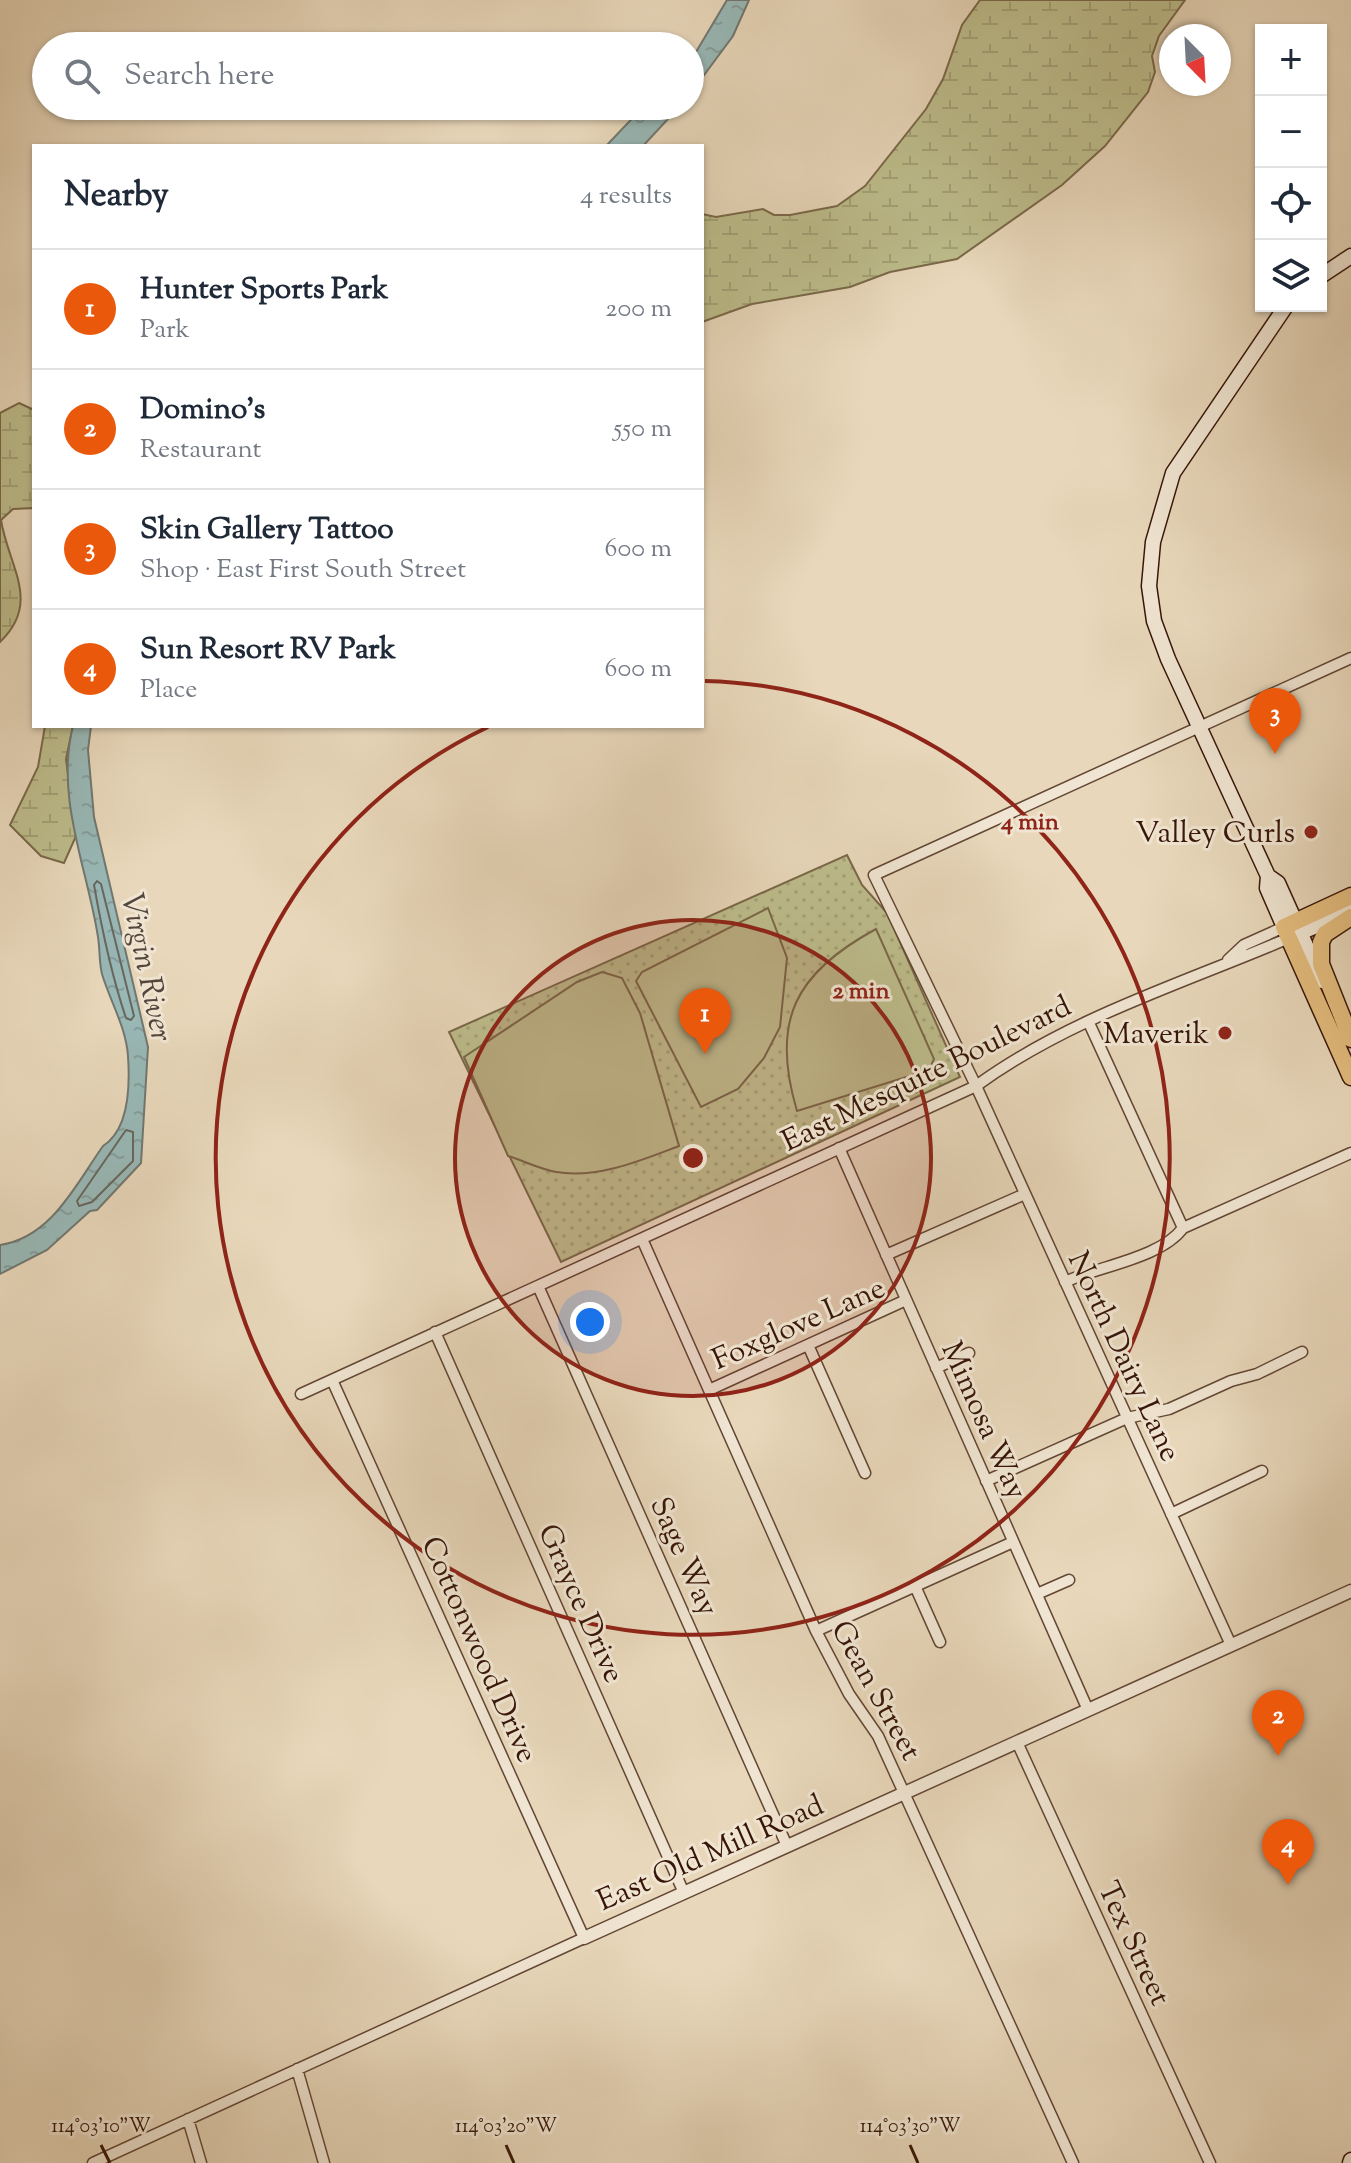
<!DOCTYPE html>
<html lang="en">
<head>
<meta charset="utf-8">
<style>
	body { margin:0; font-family:"Sorts Mill Goudy",serif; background:#f2f2f3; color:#1f2937 }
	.controls { position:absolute; right:24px; top:24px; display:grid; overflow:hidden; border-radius:0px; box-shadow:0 2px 6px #0004 }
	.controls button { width:72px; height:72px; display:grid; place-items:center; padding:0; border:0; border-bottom:2px solid #e0e1e3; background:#fff; color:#1f2937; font:40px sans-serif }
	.compass { position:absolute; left:1159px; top:24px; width:72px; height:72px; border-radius:50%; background:#fff; box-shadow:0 2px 6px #0004; rotate:156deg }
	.you { position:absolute; left:590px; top:1322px; width:28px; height:28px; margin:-20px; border:6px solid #fff; border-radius:50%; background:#1a73e8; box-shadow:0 0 0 12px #1a73e833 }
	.badge { display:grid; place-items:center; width:52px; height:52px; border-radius:50%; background:#ea580c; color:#fff; font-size:26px; font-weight:700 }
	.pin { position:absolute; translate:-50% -66px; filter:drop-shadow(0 2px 4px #0008) }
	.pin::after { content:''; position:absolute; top:42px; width:28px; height:24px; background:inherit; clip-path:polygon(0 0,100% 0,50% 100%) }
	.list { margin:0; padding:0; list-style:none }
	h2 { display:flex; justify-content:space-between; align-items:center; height:104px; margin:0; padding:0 32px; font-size:34px }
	h2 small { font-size:26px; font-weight:400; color:#747a83 }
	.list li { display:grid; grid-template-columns:52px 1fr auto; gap:24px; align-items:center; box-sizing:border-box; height:120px; padding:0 32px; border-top:2px solid #e0e1e3 }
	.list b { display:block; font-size:30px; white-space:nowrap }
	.list p { margin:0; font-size:26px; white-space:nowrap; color:#747a83 }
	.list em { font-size:26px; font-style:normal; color:#747a83 }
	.icon { flex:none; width:44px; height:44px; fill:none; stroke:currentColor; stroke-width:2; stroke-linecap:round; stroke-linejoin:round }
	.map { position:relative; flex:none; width:1351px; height:2163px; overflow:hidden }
	.search { position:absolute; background:#fff; box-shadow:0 2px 6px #0004; left:32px; top:32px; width:672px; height:88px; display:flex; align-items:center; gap:20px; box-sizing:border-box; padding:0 28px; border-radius:44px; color:#747a83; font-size:30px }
	.panel { position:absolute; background:#fff; box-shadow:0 2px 6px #0004; left:32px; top:144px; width:672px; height:584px; border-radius:0px }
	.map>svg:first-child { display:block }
	.wetland { fill:url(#wetland-marsh); stroke:#7a6849; stroke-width:2 }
	.park { fill:url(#park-dots); stroke:#7a6849; stroke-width:2 }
	.pitch { fill:#bdbc8b; stroke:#7a6849; stroke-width:2 }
	.water { fill:url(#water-ripples); stroke:#717770; stroke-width:2 }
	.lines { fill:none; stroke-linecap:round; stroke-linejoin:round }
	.shore { stroke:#68665e; stroke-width:2 }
	.minor-casing { stroke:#634634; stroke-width:13 }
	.tertiary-casing { stroke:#634634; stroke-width:15 }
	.secondary-casing { stroke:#371507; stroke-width:17 }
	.primary-casing { stroke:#371507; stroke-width:19 }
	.minor { stroke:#f0e5d2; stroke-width:10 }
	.tertiary { stroke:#f0e5d2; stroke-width:12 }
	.secondary { stroke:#f0e5d2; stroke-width:14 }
	.primary { stroke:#e4bc7d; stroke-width:16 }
	.ticks { fill:none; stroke:#371507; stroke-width:3 }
	.ring { fill:none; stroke:#8f2418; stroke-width:4 }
	.poi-dot { fill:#8f2418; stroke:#f0e5d2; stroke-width:3 }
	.labels { text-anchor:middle; stroke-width:6; stroke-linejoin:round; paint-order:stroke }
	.poi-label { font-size:30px; fill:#371507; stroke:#f0e5d2; text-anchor:end }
	.street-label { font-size:30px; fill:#371507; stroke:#f0e5d2 }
	.water-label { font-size:32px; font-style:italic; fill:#54463c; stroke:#f0e5d2 }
	.ticks-label { font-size:20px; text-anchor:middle; fill:#371507; stroke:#f0e5d2; stroke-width:6; stroke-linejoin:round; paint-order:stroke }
	.centre { fill:#8f2418; stroke:#f0e5d2; stroke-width:4 }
	.ring-label { font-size:24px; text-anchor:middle; font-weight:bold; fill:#8f2418; stroke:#f0e5d2; stroke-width:6; stroke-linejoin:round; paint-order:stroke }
</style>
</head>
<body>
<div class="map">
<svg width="1351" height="2163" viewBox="0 0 1351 2163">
	<defs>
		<pattern id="wetland-marsh" width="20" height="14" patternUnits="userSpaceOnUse" patternTransform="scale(2)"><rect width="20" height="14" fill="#bdbc8b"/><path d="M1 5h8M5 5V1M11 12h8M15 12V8" fill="none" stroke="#a3a176"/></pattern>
		<pattern id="park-dots" width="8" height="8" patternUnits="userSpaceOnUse" patternTransform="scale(2)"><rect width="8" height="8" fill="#bdbc8b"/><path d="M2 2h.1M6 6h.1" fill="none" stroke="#a3a176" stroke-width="1.8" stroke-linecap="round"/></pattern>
		<pattern id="water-ripples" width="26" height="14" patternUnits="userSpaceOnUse" patternTransform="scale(2)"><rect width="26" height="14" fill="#98b8b6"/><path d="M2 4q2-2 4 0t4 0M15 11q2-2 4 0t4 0" fill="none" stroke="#849d9b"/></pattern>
	</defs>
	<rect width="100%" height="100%" fill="#e8d7ba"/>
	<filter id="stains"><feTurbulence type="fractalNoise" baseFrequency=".0025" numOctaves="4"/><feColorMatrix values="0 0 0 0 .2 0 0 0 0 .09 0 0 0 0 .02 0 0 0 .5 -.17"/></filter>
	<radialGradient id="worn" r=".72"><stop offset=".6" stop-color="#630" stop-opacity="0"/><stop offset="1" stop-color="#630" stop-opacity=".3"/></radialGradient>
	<path class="wetland" d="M980 0H1185L1159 36 1152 56 1155 72 1148 92 1105 146 1062 185 957 259 890 272 850 287 752 304 702 322V214L716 217 763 209 774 215H790L837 206 865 186 926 109 943 79 962 25Z
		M19 403 34 410V508L13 509 1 520C8 566 42 602 0 642V413Z
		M45 726H73L66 759 76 836 64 863 41 856 10 825 38 767Z"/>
	<path class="park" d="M847 855 862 885 887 913 960 1077 561 1262 449 1032Z"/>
	<path class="pitch" d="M768 908 787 958 780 1027 764 1058 738 1089 701 1107 636 981 642 972Z
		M876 929 934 1059 929 1070 797 1111C770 1021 795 973 876 929Z
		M602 972 622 978 640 1013 679 1146C642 1160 598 1179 556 1172 540 1169 524 1161 508 1156L464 1057 577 982Z"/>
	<path class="water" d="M727 0H749L733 36 690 94V62Z
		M644 106H680L643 146H606Z
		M73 726H91L88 750 94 817 148 1047 141 1163 97 1210 90 1211 47 1250 0 1274V1245C52 1237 76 1184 103 1146 130 1129 130 1085 128 1056 126 1027 110 1001 102 974 99 962 100 949 98 937 87 867 55 797 73 726Z"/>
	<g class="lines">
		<path class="shore" d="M97 881 101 884 134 1016 131 1020 126 1018C111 974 102 930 94 885Z
			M126 1130 133 1132V1161L92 1202 79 1206 77 1201Z"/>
		<defs>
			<path id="minor" d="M1228 960 1244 945 1284 927
				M1089 1023 1183 1228
				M839 1148 1088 1710
				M642 1239 816 1631 849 1694 878 1736 1073 2163
				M886 1255 1025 1194
				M1065 1282C1099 1266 1161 1258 1183 1228L1351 1153
				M538 1286 787 1846
				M435 1332 684 1893
				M808 1345 865 1473
				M936 1368 969 1353
				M709 1390 906 1300
				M301 1394 976 1086C1069 1018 1184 983 1289 938
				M986 1481 1127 1418 1169 1409 1231 1381 1257 1374 1302 1352
				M1171 1514 1262 1471
				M915 1586 940 1642
				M1037 1594 1069 1580
				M816 1631 1013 1542
				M1231 1645 976 1086 874 875 1351 658
				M1017 1742 1210 2163
				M297 2069 324 2163
				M188 2119 201 2163
				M93 2163 584 1938 332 1380"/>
			<path id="tertiary" d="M584 1938 1351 1591"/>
			<path id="secondary" d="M1321 276 1351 256
				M1286 306 1173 473 1153 542 1149 586 1154 621 1168 659 1268 876 1278 883 1322 981
				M1268 876 1267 888 1284 927
				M1293 936 1351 911
				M1350 2163 1351 2160"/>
			<path id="primary" d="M1351 896 1284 927 1351 1077
				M1351 917 1325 934 1321 942V964L1351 1039"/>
		</defs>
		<use href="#minor" class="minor-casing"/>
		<use href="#tertiary" class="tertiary-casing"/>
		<use href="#secondary" class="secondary-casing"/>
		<use href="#primary" class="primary-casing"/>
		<use href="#minor" class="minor"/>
		<use href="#tertiary" class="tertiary"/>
		<use href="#secondary" class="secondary"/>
		<use href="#primary" class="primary"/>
	</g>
	<path class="ticks" d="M101 2145 110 2163M506 2145 514 2163M910 2145 918 2163"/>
	<circle cx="693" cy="1158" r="238" fill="#8f2418" fill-opacity=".12"/>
	<g class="ring">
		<circle cx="693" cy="1158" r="238"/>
		<path d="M705 681A477 477 0 1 1 488 727"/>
	</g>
	<g class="poi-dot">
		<circle cx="1311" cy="832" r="8"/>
		<circle cx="1225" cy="1033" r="8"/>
	</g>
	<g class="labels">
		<g class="poi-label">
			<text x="1295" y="842">Valley Curls</text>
			<text x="1209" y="1043">Maverik</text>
		</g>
		<g class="street-label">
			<text transform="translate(926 1073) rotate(-26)" y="10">East Mesquite Boulevard</text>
			<text transform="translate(798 1323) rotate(-24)" y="10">Foxglove Lane</text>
			<text transform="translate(1125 1356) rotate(65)" y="10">North Dairy Lane</text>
			<text transform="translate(985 1420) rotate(66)" y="10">Mimosa Way</text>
			<text transform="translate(685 1556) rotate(66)" y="10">Sage Way</text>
			<text transform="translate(582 1603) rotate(66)" y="10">Grayce Drive</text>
			<text transform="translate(480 1649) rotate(66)" y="10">Cottonwood Drive</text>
			<text transform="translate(877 1690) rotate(61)" y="10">Gean Street</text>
			<text transform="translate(710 1852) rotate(-24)" y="10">East Old Mill Road</text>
			<text transform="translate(1135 1943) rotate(65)" y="10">Tex Street</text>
		</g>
		<g class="water-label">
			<text transform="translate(148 967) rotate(78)" y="11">Virgin River</text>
		</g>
	</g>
	<g class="ticks-label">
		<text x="101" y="2132">114°03'10"W</text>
		<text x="506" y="2132">114°03'20"W</text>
		<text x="910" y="2132">114°03'30"W</text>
	</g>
	<circle cx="693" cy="1158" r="12" class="centre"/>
	<g class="ring-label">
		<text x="1030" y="829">4 min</text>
		<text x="861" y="998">2 min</text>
	</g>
	<rect width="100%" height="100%" filter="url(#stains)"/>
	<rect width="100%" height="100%" fill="url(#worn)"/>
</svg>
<div class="controls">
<button>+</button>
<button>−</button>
<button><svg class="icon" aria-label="locate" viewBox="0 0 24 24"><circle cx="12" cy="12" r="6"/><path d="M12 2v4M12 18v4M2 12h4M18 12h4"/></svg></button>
<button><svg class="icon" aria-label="layers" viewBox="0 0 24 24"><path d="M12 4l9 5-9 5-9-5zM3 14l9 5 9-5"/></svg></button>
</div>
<svg class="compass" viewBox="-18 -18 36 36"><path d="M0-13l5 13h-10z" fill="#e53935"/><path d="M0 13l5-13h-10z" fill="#747a83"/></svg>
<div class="you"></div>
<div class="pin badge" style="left:705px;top:1054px">1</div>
<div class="pin badge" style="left:1278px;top:1756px">2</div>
<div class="pin badge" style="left:1275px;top:754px">3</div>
<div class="pin badge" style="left:1288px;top:1885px">4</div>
<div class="search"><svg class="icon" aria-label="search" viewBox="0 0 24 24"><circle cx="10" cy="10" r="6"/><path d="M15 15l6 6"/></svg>Search here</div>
<section class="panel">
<h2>Nearby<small>4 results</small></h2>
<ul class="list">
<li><span class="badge">1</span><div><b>Hunter Sports Park</b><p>Park</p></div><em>200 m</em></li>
<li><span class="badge">2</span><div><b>Domino's</b><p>Restaurant</p></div><em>550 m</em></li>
<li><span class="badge">3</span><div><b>Skin Gallery Tattoo</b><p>Shop · East First South Street</p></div><em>600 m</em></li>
<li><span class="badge">4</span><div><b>Sun Resort RV Park</b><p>Place</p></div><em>600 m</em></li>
</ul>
</section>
</div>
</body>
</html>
